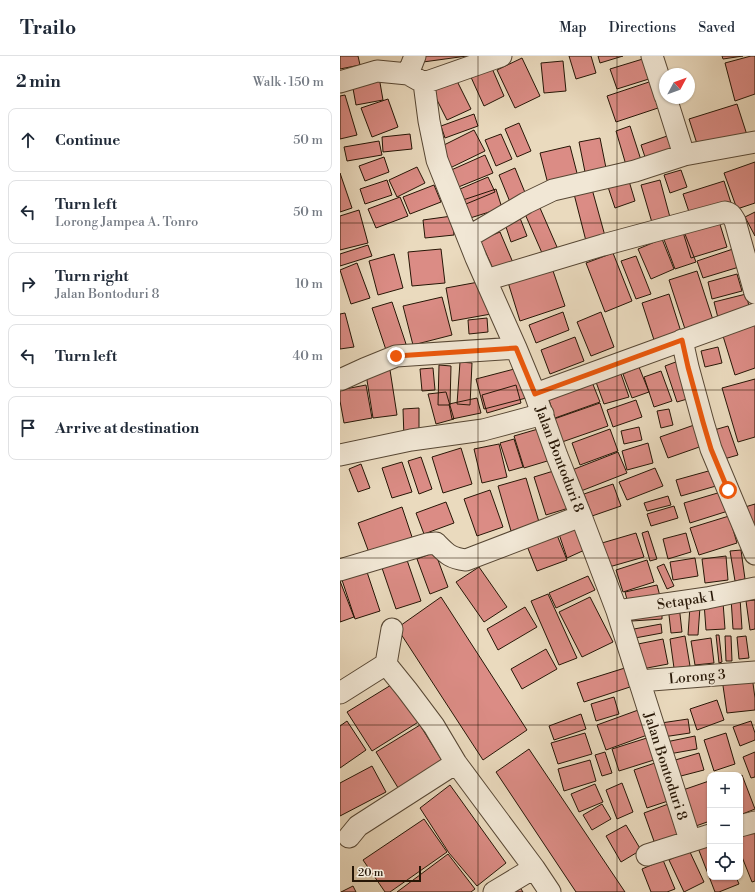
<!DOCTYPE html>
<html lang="en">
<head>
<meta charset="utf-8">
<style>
	body { margin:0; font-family:"Libre Bodoni",serif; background:#f2f2f3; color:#1f2937 }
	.controls { position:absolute; right:12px; bottom:12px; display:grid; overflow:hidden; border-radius:8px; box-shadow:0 1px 3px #0004 }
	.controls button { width:36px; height:36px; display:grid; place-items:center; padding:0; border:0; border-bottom:1px solid #e0e1e3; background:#fff; color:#1f2937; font:20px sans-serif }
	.compass { position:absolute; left:319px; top:12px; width:36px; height:36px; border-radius:50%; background:#fff; box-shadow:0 1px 3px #0004; rotate:49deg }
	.scale { position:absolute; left:12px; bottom:10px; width:69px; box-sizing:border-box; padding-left:4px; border:2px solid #261606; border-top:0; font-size:11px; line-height:14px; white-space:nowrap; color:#261606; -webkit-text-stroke:3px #f1e7d5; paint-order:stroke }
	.stop { position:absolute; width:12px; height:12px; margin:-9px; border:3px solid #ea580c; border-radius:50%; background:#fff }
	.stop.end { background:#ea580c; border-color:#fff; box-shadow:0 1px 4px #0008 }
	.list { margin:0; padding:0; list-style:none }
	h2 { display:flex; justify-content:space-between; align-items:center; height:52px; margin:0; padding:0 16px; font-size:17px }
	h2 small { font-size:13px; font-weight:400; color:#747a83 }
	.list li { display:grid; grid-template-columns:26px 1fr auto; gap:12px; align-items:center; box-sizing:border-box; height:64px; margin:0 8px 8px; padding:0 8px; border:1px solid #e0e1e3; border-radius:8px }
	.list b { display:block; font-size:15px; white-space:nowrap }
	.list p { margin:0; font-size:13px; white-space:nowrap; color:#747a83 }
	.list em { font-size:13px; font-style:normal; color:#747a83 }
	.icon { flex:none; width:22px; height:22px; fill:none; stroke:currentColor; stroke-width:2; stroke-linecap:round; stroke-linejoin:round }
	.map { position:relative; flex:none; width:415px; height:836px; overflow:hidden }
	header { display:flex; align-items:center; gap:24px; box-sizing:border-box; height:56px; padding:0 20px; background:#fff; border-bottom:1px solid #e0e1e3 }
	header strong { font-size:19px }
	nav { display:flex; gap:22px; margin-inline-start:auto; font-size:14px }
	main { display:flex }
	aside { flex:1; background:#fff }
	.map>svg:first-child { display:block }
	.building { fill:#db8c85; stroke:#261606 }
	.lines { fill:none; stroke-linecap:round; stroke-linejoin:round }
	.minor-casing { stroke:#574734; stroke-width:23 }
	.minor { stroke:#f1e7d5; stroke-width:21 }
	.route { stroke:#ea580c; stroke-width:5 }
	.grid { fill:none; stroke:#261606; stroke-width:1; stroke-opacity:0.55 }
	.labels { text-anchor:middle; stroke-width:4; stroke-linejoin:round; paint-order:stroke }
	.street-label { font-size:14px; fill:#261606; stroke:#f1e7d5 }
</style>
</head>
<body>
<header>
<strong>Trailo</strong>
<nav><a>Map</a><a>Directions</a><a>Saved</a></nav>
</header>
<main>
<aside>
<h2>2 min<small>Walk · 150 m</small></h2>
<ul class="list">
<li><svg class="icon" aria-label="ahead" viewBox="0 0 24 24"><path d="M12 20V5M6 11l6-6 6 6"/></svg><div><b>Continue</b></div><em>50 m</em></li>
<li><svg class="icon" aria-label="left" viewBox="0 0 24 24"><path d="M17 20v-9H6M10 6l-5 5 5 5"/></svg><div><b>Turn left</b><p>Lorong Jampea A. Tonro</p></div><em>50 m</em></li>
<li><svg class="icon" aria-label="right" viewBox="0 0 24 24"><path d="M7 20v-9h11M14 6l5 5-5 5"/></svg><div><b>Turn right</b><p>Jalan Bontoduri 8</p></div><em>10 m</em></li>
<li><svg class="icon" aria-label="left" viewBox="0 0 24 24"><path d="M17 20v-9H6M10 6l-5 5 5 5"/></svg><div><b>Turn left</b></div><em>40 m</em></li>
<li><svg class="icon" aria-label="arrive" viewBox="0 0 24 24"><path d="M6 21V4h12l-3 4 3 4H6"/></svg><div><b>Arrive at destination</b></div></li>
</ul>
</aside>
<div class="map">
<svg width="415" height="836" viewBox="0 0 415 836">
	<rect width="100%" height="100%" fill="#eadabe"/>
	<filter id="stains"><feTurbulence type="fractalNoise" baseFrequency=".005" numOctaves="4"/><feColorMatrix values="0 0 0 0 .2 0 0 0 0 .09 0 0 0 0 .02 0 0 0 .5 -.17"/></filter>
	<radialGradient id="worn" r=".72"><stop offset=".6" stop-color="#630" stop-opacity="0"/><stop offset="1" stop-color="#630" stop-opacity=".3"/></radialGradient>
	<path class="building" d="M0 0H18L20 9 0 13Z
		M85 0H127L83 6Z
		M229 0H251L256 17 236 23Z
		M258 0H283L260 7Z
		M382 0H403L383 3Z
		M411 0H415V38L395 45 385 7Z
		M182 2 200 40 175 52 157 14Z
		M306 2 312 22 277 33 270 13Z
		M223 5 226 35 204 37 201 7Z
		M151 10 164 40 144 50 130 19Z
		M39 21 43 44 16 49 12 27Z
		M115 21 131 53 107 64 91 32Z
		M315 24 324 50 276 66 267 40Z
		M5 39 17 79 0 83V40Z
		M48 43 58 71 32 81 21 52Z
		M397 48 407 79 359 94 349 63Z
		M134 58 138 70 105 82 101 70Z
		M179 67 191 95 177 101 165 73Z
		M290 70 301 104 286 109 276 75Z
		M134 74 145 95 110 112 100 91Z
		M70 78 72 93 43 96 42 81Z
		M161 78 172 103 156 110 145 84Z
		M333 78 339 96 307 107 301 89Z
		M260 82 266 112 245 116 239 86Z
		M39 85 42 99 7 105 4 91Z
		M230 90 238 121 208 128 200 97Z
		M145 99 153 117 116 132 109 115Z
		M44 101 49 116 25 125 19 110Z
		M415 106V147L397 153 384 117Z
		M77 111 85 127 57 141 49 124Z
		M175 112 186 139 170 146 159 119Z
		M341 114 347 131 330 137 324 119Z
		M0 117 12 152 0 156Z
		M148 121 155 136 126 148 120 133Z
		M47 124 52 139 25 148 20 133Z
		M320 124 331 165 313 170 301 129Z
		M289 125 295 145 275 152 268 131Z
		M384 125 392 150 351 162 343 138Z
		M94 129 101 146 70 158 63 141Z
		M156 133 162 152 127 163 120 145Z
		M252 133 265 180 246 185 234 138Z
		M60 141 68 160 36 172 28 153Z
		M200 152 217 191 202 197 185 158Z
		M19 154 28 187 0 194V160Z
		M415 156V180L405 161Z
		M112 160 114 179 85 182 83 164Z
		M180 162 187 180 171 186 165 168Z
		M378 162 387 191 351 202 342 173Z
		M343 173 356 206 335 213 323 181Z
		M160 176 174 209 155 217 140 184Z
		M322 183 334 213 311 223 298 193Z
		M28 189 32 200 0 210V198Z
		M101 193 105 227 72 230 68 196Z
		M393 193 399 211 363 222 357 205Z
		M273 197 292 245 265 256 246 207Z
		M54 198 63 232 38 239 29 205Z
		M296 200 311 238 296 243 281 205Z
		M17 207 30 242 11 248 0 214Z
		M211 209 225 250 180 265 167 223Z
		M357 215 373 264 345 273 329 224Z
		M397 218 402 235 372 243 368 226Z
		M144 225 151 258 112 265 106 232Z
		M329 238 342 279 315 287 302 247Z
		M406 238 410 254 378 262 374 246Z
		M102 241 112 279 73 289 63 250Z
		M52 246 66 288 46 294 32 252Z
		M223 256 229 274 196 287 189 269Z
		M261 256 274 291 251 300 237 266Z
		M5 257 14 291 0 293V258Z
		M147 262 148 276 129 278 128 264Z
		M415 269V312L395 319 383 280Z
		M235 281 244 305 210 318 201 294Z
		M378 291 382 307 365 311 361 295Z
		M341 304 354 341 337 346 325 310Z
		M120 306 132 307 130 349 117 348Z
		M99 309 111 310 110 349H98Z
		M182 311 190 341 144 353 136 323Z
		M299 311 309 336 292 342 283 318Z
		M93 312 95 334 82 335 80 313Z
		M50 314 57 359 33 362 26 318Z
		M321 315 332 345 314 351 304 321Z
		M281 318 289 341 264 348 256 326Z
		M415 323V381L398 386 382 332Z
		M252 326 260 346 215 362 208 341Z
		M26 329 32 362 4 367 0 345V334Z
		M176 329 181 347 147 357 142 339Z
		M106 336 114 363 96 368 88 338Z
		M137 342 141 357 112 363 109 348Z
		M296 344 302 361 273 371 267 354Z
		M260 347 268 370 222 386 214 363Z
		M79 352V382H64L63 353Z
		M329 353 333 369 321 372 317 355Z
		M357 368 365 389 328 402 320 381Z
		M388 370 398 399 384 403 374 374Z
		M205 371 214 403 184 412 174 380Z
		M299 371 302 384 284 388 281 375Z
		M270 373 278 395 240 409 232 387Z
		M174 383 183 411 169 415 160 387Z
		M308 387 313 407 287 414 282 395Z
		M159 388 167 421 142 427 134 393Z
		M121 392 132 428 103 437 92 401Z
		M278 396 287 417 241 435 232 414Z
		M81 401 92 433 79 438 68 405Z
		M62 406 72 436 52 442 42 412Z
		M21 408 30 432 18 436 9 413Z
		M315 412 323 430 287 444 279 426Z
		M220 413 232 451 206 459 194 421Z
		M372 414 376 430 341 440 336 424Z
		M186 422 199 466 171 475 158 430Z
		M273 428 281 450 252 460 244 438Z
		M150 434 163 471 137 480 124 443Z
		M381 436 388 455 350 467 344 447Z
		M328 440 331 449 307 455 304 447Z
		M106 446 114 467 84 478 76 457Z
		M415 448V479L405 451Z
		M334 450 338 462 311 470 307 458Z
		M62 451 74 487 31 502 18 467Z
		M389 460 397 487 359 499 350 472Z
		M240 470 249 492 227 502 219 478Z
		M308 475 317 503 310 505 302 477Z
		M296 477 304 501 269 511 262 487Z
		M346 477 351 496 328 503 323 483Z
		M217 479 227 504 197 515 187 490Z
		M401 494 405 523 395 525 390 495Z
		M95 496 108 531 90 538 77 503Z
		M386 500 388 524 365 527 362 503Z
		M355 502 358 520 333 524 330 506Z
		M67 504 81 545 56 553 42 512Z
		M307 504 314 526 283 536 276 514Z
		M324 508 334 530 327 533 317 511Z
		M139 511 167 551 144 566 116 526Z
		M27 516 40 555 15 563 2 524Z
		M248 520 255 534 216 552 209 537Z
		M0 525 14 561 0 566Z
		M317 529 321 544 289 551 285 536Z
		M208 538 237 602 219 609 191 545Z
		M101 541 187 674 143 704 57 572Z
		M250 541 273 586 242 601 219 556Z
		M391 542H400L402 573H393Z
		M415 544V573L410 574 406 545Z
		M383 546 385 573 366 574 364 547Z
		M339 549 342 576 331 577 328 550Z
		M350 550 360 551 358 579H348Z
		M185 551 197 571 158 594 147 573Z
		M322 555V563L292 565 291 557Z
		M321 568 322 577 295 582 294 573Z
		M376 579H379L382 606 379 607Z
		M345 580 350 610 334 612 330 583Z
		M385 580H391L392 605H386Z
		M406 580 409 602 399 603 397 581Z
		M371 582 374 607 355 609 351 585Z
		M323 583 328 608 302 613 298 588Z
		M206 593 217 613 182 633 171 613Z
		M288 611 293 630 244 646 237 627Z
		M412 620 415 642V654L387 657 382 623Z
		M56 626 80 665 32 695 7 656Z
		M274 641 279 658 256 665 251 648Z
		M377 644 384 664 357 674 350 653Z
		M301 653 310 678 266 694 257 669Z
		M241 658 246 673 214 684 209 670Z
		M348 663 350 677 323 681 321 667Z
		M7 665 26 694 0 712V670Z
		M411 665 415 677V684L400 690 393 671Z
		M80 669 104 708 60 735 36 696Z
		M245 677 252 698 218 708 211 687Z
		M386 677 395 708 374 715 364 684Z
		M355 680 357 693 329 698 326 686Z
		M310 681 317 703 279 715 272 693Z
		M189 693 285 836H236L156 716Z
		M265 696 272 717 262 720 255 699Z
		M415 696V721L411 722 403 701Z
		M359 697 364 714 337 721 332 705Z
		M250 704 256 725 224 735 218 713Z
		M315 707 328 745 307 752 294 714Z
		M32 710 46 736 0 760V727Z
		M402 719 415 753 400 759V720Z
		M369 725 370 727V765L353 771 340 735Z
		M282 727 293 756 277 763 266 734Z
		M255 728 263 746 239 756 231 738Z
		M110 729 166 807 137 830 109 797 80 752Z
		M331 747 342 778 315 788 304 757Z
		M262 748 271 763 252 774 243 759Z
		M84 763 107 796 50 836H45L23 804Z
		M286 769 301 794 281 806 266 780Z
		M415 773V825L412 826 400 796V779Z
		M370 787V821H396L399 828 379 836H375L358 792Z
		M349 794 364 826 344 836 329 804Z
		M108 798 135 833 131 836H57Z
		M323 804 335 833 327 836H311L302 813Z
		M13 830 16 836H1Z
		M179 830 183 836H171Z"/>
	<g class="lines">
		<defs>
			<path id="minor" d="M312 0 325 40
				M68 18 75 0
				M0 26 37 15 68 18 84 27
				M84 27 89 65 97 104 136 202 176 292 195 338 217 400 241 460 277 555 350 784
				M84 27 161 0
				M326 42 344 99
				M128 181 186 147 213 134 295 115 344 99 415 86
				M146 224 263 189 385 156C391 157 392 160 395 165L415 237
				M342 284 348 311 363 366 371 393 415 498
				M0 324 24 313 56 300 176 292
				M195 338 415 258
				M0 399 71 384 143 374 203 358
				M0 514 87 488 96 487C107 498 110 502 126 504L241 460
				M277 555 367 542 415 532
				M52 573 46 608 67 634 94 670 116 707 194 812 210 836
				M299 625 415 616
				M0 637 46 608
				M400 770 415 766
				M9 781 18 770 116 707
				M307 799 370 779
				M154 836 194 812"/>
		</defs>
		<use href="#minor" class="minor-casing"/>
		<use href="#minor" class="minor"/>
	</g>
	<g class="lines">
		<path class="route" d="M56 300 176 292 195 338 342 284 348 311 363 366 371 393 388 434"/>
	</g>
	<path class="grid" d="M138 0V836M277 0V836M0 167H415M0 334H415M0 502H415M0 669H415"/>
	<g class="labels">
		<g class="street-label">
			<text transform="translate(220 403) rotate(69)" y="5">Jalan Bontoduri 8</text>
			<text transform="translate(346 544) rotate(-9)" y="5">Setapak 1</text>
			<text transform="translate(357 620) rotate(-5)" y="5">Lorong 3</text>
			<text transform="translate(326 710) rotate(72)" y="5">Jalan Bontoduri 8</text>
		</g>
	</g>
	<rect width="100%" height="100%" filter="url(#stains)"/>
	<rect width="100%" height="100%" fill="url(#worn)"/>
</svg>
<div class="controls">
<button>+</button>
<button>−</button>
<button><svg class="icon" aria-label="locate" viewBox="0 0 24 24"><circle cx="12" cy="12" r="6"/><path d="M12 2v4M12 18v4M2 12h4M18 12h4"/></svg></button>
</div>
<svg class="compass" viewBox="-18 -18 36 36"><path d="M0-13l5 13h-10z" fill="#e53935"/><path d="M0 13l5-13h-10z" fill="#747a83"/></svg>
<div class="scale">20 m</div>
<div class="stop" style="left:388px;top:434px"></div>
<div class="stop end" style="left:56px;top:300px"></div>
</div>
</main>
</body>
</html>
